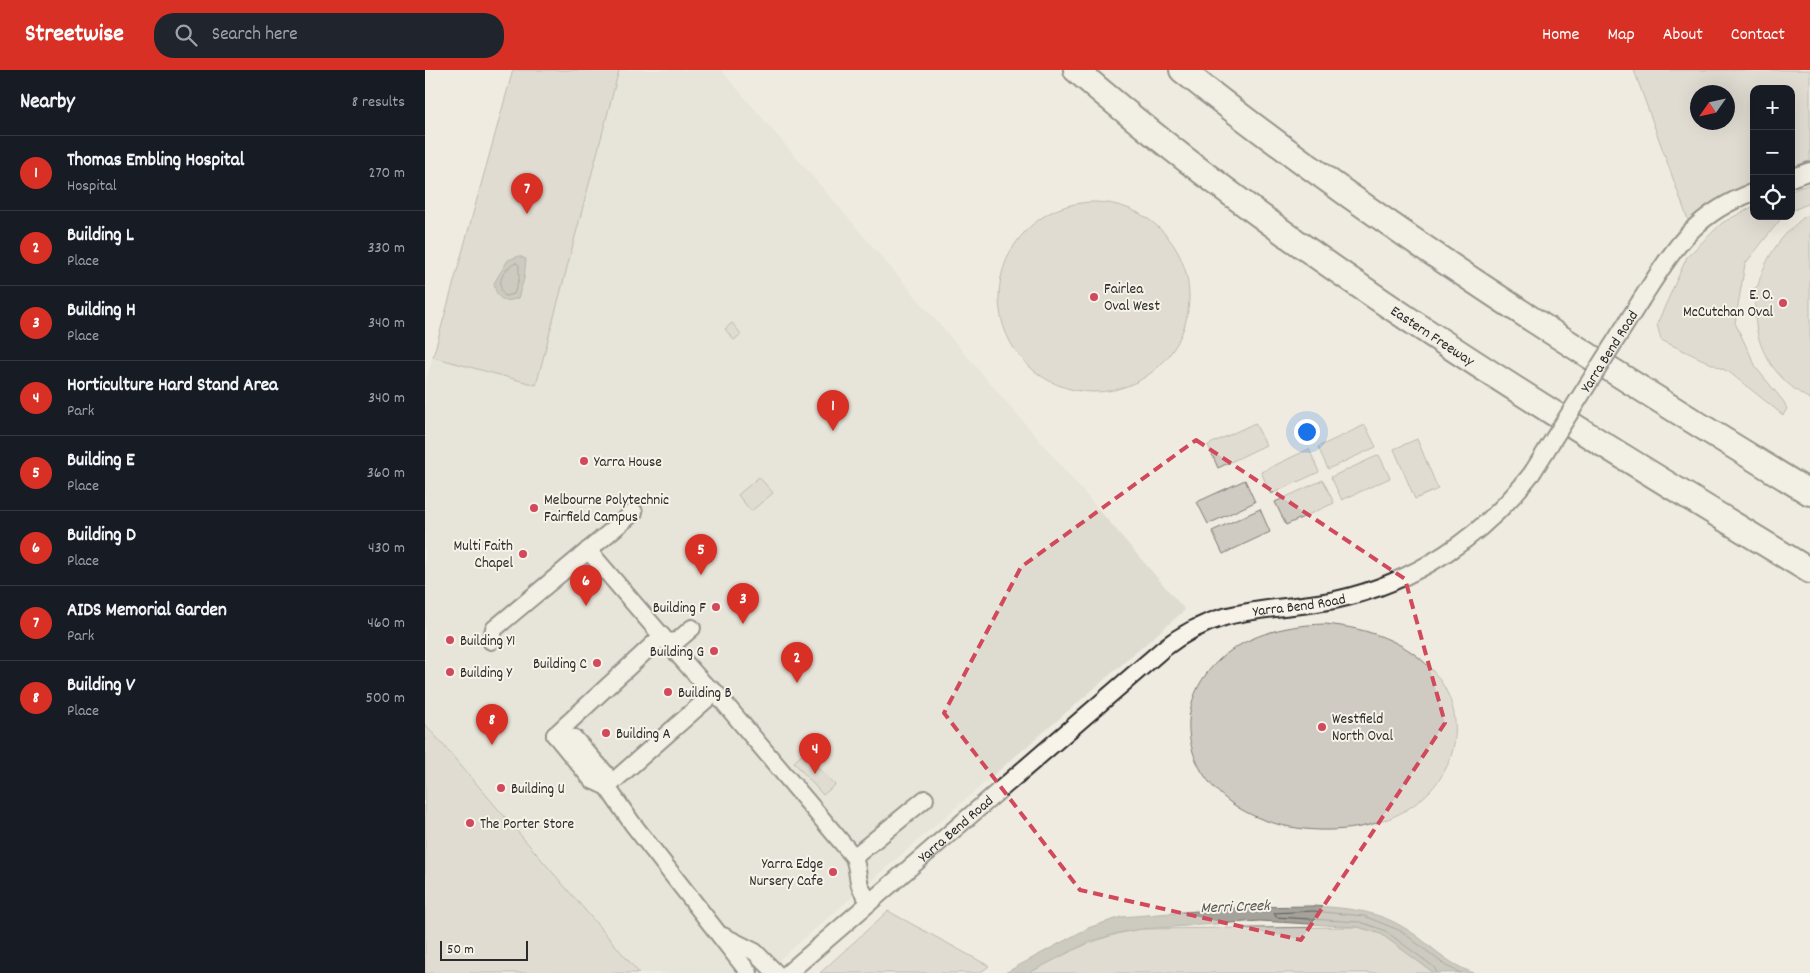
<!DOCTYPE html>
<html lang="en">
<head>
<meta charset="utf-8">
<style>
	body { margin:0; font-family:Dekko,sans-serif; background:#20242c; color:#f1f3f6 }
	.controls { position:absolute; right:15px; top:15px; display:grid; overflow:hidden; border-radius:10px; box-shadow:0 5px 20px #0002 }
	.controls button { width:45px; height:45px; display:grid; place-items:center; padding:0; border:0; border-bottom:1px solid #363941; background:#171b24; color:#f1f3f6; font:25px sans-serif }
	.compass { position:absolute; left:1265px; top:15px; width:45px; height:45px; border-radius:50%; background:#171b24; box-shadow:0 5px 20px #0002; rotate:236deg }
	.scale { position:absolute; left:15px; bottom:12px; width:88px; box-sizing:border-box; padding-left:5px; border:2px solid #2b2b2b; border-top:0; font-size:14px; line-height:18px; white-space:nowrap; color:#2b2b2b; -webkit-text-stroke:4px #f7f3e8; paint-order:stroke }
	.you { position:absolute; left:881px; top:361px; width:18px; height:18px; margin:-12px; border:4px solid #fff; border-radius:50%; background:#1a73e8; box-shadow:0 0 0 8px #1a73e833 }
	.badge { display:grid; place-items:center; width:32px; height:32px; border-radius:50%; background:#d93025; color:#fff; font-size:16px; font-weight:700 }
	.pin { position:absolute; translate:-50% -41px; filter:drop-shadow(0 1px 2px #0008) }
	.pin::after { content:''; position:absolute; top:26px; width:18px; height:15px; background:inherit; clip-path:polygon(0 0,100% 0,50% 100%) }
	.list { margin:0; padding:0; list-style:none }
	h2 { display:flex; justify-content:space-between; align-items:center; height:65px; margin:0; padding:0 20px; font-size:21px }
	h2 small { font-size:16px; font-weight:400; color:#9ea1a6 }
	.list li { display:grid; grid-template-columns:32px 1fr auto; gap:15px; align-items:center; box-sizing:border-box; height:75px; padding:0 20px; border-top:1px solid #363941 }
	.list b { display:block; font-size:19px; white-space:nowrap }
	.list p { margin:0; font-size:16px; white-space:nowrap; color:#9ea1a6 }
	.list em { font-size:16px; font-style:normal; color:#9ea1a6 }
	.icon { flex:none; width:28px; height:28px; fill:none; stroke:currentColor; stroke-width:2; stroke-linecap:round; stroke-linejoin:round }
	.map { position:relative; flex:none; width:1385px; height:903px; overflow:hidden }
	header { display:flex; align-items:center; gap:30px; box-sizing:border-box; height:70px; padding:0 25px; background:#d93025; color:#fff }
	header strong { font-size:24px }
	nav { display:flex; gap:28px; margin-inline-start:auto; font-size:18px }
	.search { width:350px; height:45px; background:#20242c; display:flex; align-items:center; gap:12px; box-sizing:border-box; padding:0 18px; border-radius:20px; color:#9ea1a6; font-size:19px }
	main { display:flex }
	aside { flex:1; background:#171b24 }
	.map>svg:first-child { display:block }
	.built { fill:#dedbd1 }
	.green { fill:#cfcbc2; stroke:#7d7b76; fill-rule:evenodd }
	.water { fill:#a4a29a; stroke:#74726e }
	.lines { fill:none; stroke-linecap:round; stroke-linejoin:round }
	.shore { stroke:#5b5b57; stroke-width:1 }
	.minor-casing { stroke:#2b2b2b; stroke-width:20 }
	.highway-casing { stroke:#2b2b2b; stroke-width:28 }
	.minor { stroke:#f7f3e8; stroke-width:16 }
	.highway { stroke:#f7f3e8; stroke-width:24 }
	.minor-bridge-casing { stroke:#2b2b2b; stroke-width:20; stroke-linecap:butt }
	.minor-bridge { stroke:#f7f3e8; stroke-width:16 }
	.marked { fill:none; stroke:#d1495b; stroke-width:4; stroke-dasharray:10 6; stroke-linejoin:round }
	.poi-dot { fill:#d1495b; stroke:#f7f3e8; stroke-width:2 }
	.labels { text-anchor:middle; stroke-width:4; stroke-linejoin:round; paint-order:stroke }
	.poi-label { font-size:15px; fill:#2b2b2b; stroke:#f7f3e8; text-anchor:start }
	.street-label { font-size:15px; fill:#2b2b2b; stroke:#f7f3e8 }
	.water-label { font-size:16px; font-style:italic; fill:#555552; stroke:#f7f3e8 }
</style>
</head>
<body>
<header>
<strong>Streetwise</strong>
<div class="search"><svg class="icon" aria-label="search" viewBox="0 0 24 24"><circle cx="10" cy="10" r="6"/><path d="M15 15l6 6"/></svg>Search here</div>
<nav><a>Home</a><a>Map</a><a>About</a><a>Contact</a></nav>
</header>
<main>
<aside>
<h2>Nearby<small>8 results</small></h2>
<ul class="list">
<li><span class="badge">1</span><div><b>Thomas Embling Hospital</b><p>Hospital</p></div><em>270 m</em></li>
<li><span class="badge">2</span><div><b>Building L</b><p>Place</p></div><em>330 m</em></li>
<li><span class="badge">3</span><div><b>Building H</b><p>Place</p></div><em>340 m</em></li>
<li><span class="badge">4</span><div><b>Horticulture Hard Stand Area</b><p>Park</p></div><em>340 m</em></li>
<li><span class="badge">5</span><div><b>Building E</b><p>Place</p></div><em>360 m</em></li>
<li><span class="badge">6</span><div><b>Building D</b><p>Place</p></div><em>430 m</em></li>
<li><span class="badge">7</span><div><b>AIDS Memorial Garden</b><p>Park</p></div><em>460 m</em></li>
<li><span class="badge">8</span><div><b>Building V</b><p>Place</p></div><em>500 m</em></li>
</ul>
</aside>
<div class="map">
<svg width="1385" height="903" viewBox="0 0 1385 903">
	<rect width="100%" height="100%" fill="#efebe0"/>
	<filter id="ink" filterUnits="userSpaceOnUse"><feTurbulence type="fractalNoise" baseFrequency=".02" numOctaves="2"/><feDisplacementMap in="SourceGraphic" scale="10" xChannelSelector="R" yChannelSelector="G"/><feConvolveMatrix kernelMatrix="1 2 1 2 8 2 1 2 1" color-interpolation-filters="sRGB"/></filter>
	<g filter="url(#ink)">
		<path class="built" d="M88 0H296L760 540 339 903H214L0 654V315Z"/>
		<path class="green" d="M88 0H194L111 315 8 287Z
			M1209 0H1385V101L1366 108V19H1329V122L1283 145 1263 150ZM1272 22H1302V52H1272Z
			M1385 114V133L1366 141V121Z
			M574 227a95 95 0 1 1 190 0a95 95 0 1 1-190 0Z
			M1329 136V146H1358L1320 194 1310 253 1332 299 1359 332 1362 339 1358 345 1304 302 1236 270 1232 254 1262 187 1297 153Z
			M1385 143V329C1357 314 1335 287 1331 255 1329 242 1332 232 1326 221L1333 216C1340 186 1360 160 1385 143Z
			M307 253 316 264 309 270 300 259Z
			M830 353 841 375 793 398 783 375Z
			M940 355 951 377 903 399 893 377Z
			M992 369 1013 419 990 429 969 379Z
			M884 379 894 402 846 424 836 402Z
			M954 385 965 408 917 430 906 407Z
			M334 407 348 423 326 441 313 425Z
			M820 410 830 432 783 454 772 432Z
			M898 410 909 433 861 455 850 432Z
			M835 439 845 462 798 484 787 461Z
			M900 554C1086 571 1063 765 894 760 725 754 714 559 900 554Z
			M0 654 214 903H0Z
			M379 683 410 715 398 725 369 692Z
			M463 841 564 896 555 903H395Z
			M933 857 956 864 1009 903H604C641 883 675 865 717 859Z"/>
		<path class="water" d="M94 186 101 189 99 209 93 228C79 234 71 229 69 213L83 190Z
			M888 836C920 838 950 840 978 857 1003 871 1020 894 1049 903H1009L956 864 933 857 835 851 717 859 693 863 664 872 604 903H580L663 858 696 847 823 837Z"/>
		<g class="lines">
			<path class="shore" d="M91 193 94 195V209L89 224 80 226C70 215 78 198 91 193Z
				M1012 903 1009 897 959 860 935 852 851 847 849 843 888 841 939 846 976 861 1021 896 1036 903"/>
			<defs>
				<g id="minor">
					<path d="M1366 108 1385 101"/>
					<path d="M1216 230C1249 179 1268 144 1329 122"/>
					<path d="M163 480 242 572 252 571 267 558"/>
					<path d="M66 571 69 559 209 442"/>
					<path d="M242 572 279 614 290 622 429 787C436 809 429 812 445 832"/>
					<path d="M130 665 167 710 182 717 207 753 324 903"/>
					<path d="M130 665 237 566"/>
					<path d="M130 665 149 668 180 703 182 717"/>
					<path d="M182 717 290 622"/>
					<path d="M429 787 500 729"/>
					<path d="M298 866 330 882 351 903"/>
					<path id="s1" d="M363 903 738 579C796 533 843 543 910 530 989 513 1058 467 1107 403"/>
				</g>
				<g id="highway">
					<path id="s2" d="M651 0C874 192 1134 348 1385 501"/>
					<path d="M757 0C955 158 1169 291 1385 423"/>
				</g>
			</defs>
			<use href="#minor" class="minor-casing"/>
			<use href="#highway" class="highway-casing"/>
			<use href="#minor" class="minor"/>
			<use href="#highway" class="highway"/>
			<defs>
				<g id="minor-bridge">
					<path id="s3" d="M1107 403 1216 230"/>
				</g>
			</defs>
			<use href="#minor-bridge" class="minor-bridge-casing"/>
			<use href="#minor-bridge" class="minor-bridge"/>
		</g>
	</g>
	<path d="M0 0H1385V903H0ZM771 370 980 509 1020 653 876 870 655 820 519 643 596 497Z" fill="#efebe0" fill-opacity=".55" fill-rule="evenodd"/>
	<path class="marked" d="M771 370 980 509 1020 653 876 870 655 820 519 643 596 497Z"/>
	<g class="poi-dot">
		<circle cx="669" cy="227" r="5"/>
		<circle cx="1358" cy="233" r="5"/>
		<circle cx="159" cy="391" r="5"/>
		<circle cx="109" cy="438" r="5"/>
		<circle cx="98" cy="484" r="5"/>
		<circle cx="291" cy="537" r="5"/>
		<circle cx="25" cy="570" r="5"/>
		<circle cx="289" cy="581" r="5"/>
		<circle cx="172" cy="593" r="5"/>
		<circle cx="25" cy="602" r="5"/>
		<circle cx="243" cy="622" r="5"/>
		<circle cx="897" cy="657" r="5"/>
		<circle cx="181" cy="663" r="5"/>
		<circle cx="76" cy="718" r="5"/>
		<circle cx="45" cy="753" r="5"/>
		<circle cx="408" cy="802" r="5"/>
	</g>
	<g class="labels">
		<g class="poi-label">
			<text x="679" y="223">Fairlea<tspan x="679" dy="17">Oval West</tspan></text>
			<text x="1348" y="229" text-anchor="end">E. O.<tspan x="1348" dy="17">McCutchan Oval</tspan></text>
			<text x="169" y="396">Yarra House</text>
			<text x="119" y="434">Melbourne Polytechnic<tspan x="119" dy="17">Fairfield Campus</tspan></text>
			<text x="88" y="480" text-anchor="end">Multi Faith<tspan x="88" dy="17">Chapel</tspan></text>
			<text x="281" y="542" text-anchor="end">Building F</text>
			<text x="35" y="575">Building Y1</text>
			<text x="279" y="586" text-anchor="end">Building G</text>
			<text x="162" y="598" text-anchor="end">Building C</text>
			<text x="35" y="607">Building Y</text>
			<text x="253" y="627">Building B</text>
			<text x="907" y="653">Westfield<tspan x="907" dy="17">North Oval</tspan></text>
			<text x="191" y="668">Building A</text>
			<text x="86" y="723">Building U</text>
			<text x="55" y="758">The Porter Store</text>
			<text x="398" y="798" text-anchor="end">Yarra Edge<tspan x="398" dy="17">Nursery Cafe</tspan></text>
		</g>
		<g class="street-label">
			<text dy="5" stroke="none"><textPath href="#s2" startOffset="445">Eastern Freeway</textPath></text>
			<text dy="5" stroke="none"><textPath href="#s3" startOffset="144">Yarra Bend Road</textPath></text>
			<text dy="5" stroke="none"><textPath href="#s1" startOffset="641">Yarra Bend Road</textPath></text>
			<text dy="5" stroke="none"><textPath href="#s1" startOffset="221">Yarra Bend Road</textPath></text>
		</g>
		<g class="water-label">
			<text transform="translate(810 835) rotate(-2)" y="6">Merri Creek</text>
		</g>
	</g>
</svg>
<div class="controls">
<button>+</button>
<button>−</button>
<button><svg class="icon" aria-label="locate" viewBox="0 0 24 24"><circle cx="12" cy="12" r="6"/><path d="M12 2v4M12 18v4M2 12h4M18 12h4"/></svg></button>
</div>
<svg class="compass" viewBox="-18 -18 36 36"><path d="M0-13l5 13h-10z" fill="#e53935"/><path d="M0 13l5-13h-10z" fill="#9ea1a6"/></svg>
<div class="scale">50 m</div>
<div class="you"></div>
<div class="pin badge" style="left:408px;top:361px">1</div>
<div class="pin badge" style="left:372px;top:613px">2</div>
<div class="pin badge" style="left:318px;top:554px">3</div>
<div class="pin badge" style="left:390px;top:704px">4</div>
<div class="pin badge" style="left:276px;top:505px">5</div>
<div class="pin badge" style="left:161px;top:536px">6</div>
<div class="pin badge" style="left:102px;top:144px">7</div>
<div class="pin badge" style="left:67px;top:675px">8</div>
</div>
</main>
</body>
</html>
